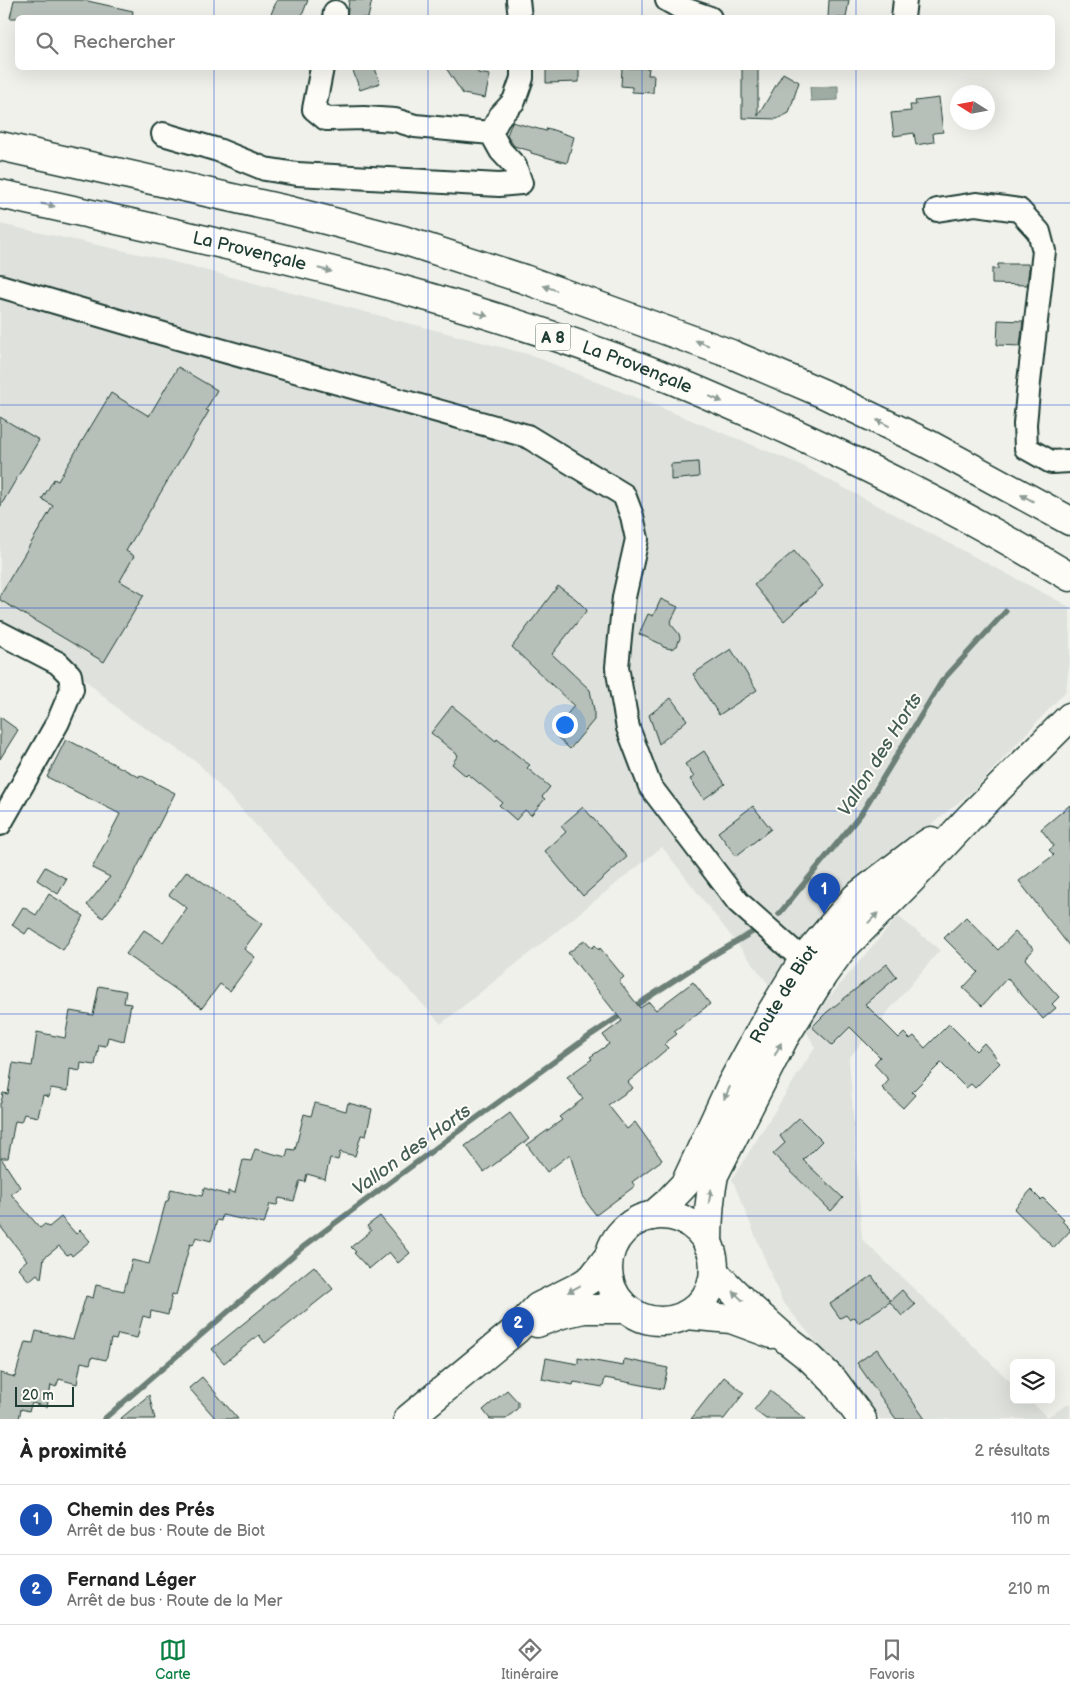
<!DOCTYPE html>
<html lang="fr">
<head>
<meta charset="utf-8">
<style>
	body { margin:0; font-family:"Balsamiq Sans",sans-serif; background:#f6f6f6; color:#222 }
	.controls { position:absolute; right:15px; bottom:15px; display:grid; overflow:hidden; border-radius:8px; box-shadow:0 5px 20px #0002 }
	.controls button { width:45px; height:45px; display:grid; place-items:center; padding:0; border:0; border-bottom:1px solid #e0e0e0; background:#fff; color:#222; font:25px sans-serif }
	.compass { position:absolute; left:950px; top:85px; width:45px; height:45px; border-radius:50%; background:#fff; box-shadow:0 5px 20px #0002; rotate:281deg }
	.scale { position:absolute; left:15px; bottom:12px; width:59px; box-sizing:border-box; padding-left:5px; border:2px solid #1f3d34; border-top:0; font-size:14px; line-height:18px; white-space:nowrap; color:#1f3d34; -webkit-text-stroke:4px #fdfcf7; paint-order:stroke }
	.you { position:absolute; left:564px; top:724px; width:18px; height:18px; margin:-12px; border:4px solid #fff; border-radius:50%; background:#1a73e8; box-shadow:0 0 0 8px #1a73e833 }
	.badge { display:grid; place-items:center; width:32px; height:32px; border-radius:50%; background:#0b8043; color:#fff; font-size:16px; font-weight:700 }
	.pin { position:absolute; translate:-50% -41px; filter:drop-shadow(0 1px 2px #0008) }
	.pin::after { content:''; position:absolute; top:26px; width:18px; height:15px; background:inherit; clip-path:polygon(0 0,100% 0,50% 100%) }
	.list { margin:0; padding:0; list-style:none }
	h2 { display:flex; justify-content:space-between; align-items:center; height:65px; margin:0; padding:0 20px; font-size:21px }
	h2 small { font-size:16px; font-weight:400; color:#767676 }
	.list li { display:grid; grid-template-columns:32px 1fr auto; gap:15px; align-items:center; box-sizing:border-box; height:70px; padding:0 20px; border-top:1px solid #e0e0e0 }
	.list b { display:block; font-size:19px; white-space:nowrap }
	.list p { margin:0; font-size:16px; white-space:nowrap; color:#767676 }
	.list em { font-size:16px; font-style:normal; color:#767676 }
	.icon { flex:none; width:28px; height:28px; fill:none; stroke:currentColor; stroke-width:2; stroke-linecap:round; stroke-linejoin:round }
	.map { position:relative; flex:none; width:1070px; height:1419px; overflow:hidden }
	.search { position:absolute; background:#fff; box-shadow:0 5px 20px #0002; left:15px; right:15px; top:15px; height:55px; display:flex; align-items:center; gap:12px; box-sizing:border-box; padding:0 18px; border-radius:8px; color:#767676; font-size:19px }
	.sheet { height:205px; background:#fff }
	nav { display:flex; justify-content:space-around; align-items:center; box-sizing:border-box; height:70px; border-top:1px solid #e0e0e0; background:#fff; font-size:14px; color:#767676 }
	nav a { display:grid; justify-items:center; gap:2px }
	nav .on { color:#0b8043 }
	.map>svg:first-child { display:block }
	.built { fill:#dfe2dc }
	.water { fill:#9faca4; stroke:#6c8077 }
	.lines { fill:none; stroke-linecap:round; stroke-linejoin:round }
	.stream { stroke:#6c8077; stroke-width:5.5 }
	.building { fill:#b6bfb8; stroke:#1f3d34 }
	.street-casing { stroke:#1f3d34; stroke-width:26 }
	.secondary-casing { stroke:#1f3d34; stroke-width:31 }
	.highway-casing { stroke:#1f3d34; stroke-width:31 }
	.street { stroke:#fdfcf7; stroke-width:22 }
	.secondary { stroke:#fdfcf7; stroke-width:28 }
	.highway { stroke:#fdfcf7; stroke-width:28 }
	.oneway { fill:#8e9c96 }
	.grid { fill:none; stroke:#1d4ed8; stroke-width:1; stroke-opacity:0.55 }
	.labels { text-anchor:middle; stroke-width:4; stroke-linejoin:round; paint-order:stroke }
	.shield { fill:#fdfcf7; stroke:#62766e; stroke-width:1 }
	.shield-label { font-size:16px; font-weight:bold; fill:#1f3d34 }
	.street-label { font-size:18px; fill:#1f3d34; stroke:#fdfcf7 }
	.water-label { font-size:19px; font-style:italic; fill:#455e56; stroke:#fdfcf7 }
</style>
</head>
<body>
<div class="map">
<svg width="1070" height="1419" viewBox="0 0 1070 1419">
	<rect width="100%" height="100%" fill="#f0f1eb"/>
	<filter id="ink" filterUnits="userSpaceOnUse"><feTurbulence type="fractalNoise" baseFrequency=".02" numOctaves="2"/><feDisplacementMap in="SourceGraphic" scale="10" xChannelSelector="R" yChannelSelector="G"/><feConvolveMatrix kernelMatrix="1 2 1 2 8 2 1 2 1" color-interpolation-filters="sRGB"/></filter>
	<g filter="url(#ink)">
		<path class="built" d="M0 224 158 258 531 355 797 463 1070 607V658L1066 691 973 791 856 884 769 985 662 847 441 1024 197 762 125 715 66 663 0 629Z
			M898 916 940 950 849 1058 862 1239 1014 1385V1400H1030L1047 1417 1070 1403V1419H880L782 1301 732 1179 815 1047 804 1027Z"/>
		<path class="water" d="M838 86V100L811 101 810 87Z"/>
		<g class="lines">
			<path class="stream" d="M779 914 861 814 942 681 1006 611
				M632 1008 707 959 756 930
				M104 1419 303 1247 456 1133 585 1039 624 1013"/>
		</g>
		<path class="building" d="M14 0H83L133 11 132 18H10Z
			M277 0H308L301 18H281L271 14Z
			M349 0H372L368 18H347Z
			M829 0H849L846 18H828Z
			M352 68H375L380 83 360 90Z
			M446 68H474L478 73 490 75 485 98 463 94Z
			M546 68H579V82L546 83Z
			M622 68H649L648 75H654L653 93 632 92V87L621 86Z
			M742 68H758V116L783 73 799 82 789 113 777 119 742 118Z
			M939 98 943 132 933 133 934 142 916 145 914 133 894 136 891 113 911 111 910 105H916L915 101Z
			M512 122 546 131 547 128 574 137 567 163 531 153V151L514 146 507 135Z
			M998 264H1028L1029 269 1027 285 992 284V269H998Z
			M998 320 1023 321 1020 346 997 345Z
			M178 367 217 390 206 410 209 411 126 551 134 556 120 581 144 595 104 662 0 600V595L53 506 42 499 54 479 58 481 111 393 149 416Z
			M0 417 39 440 0 507Z
			M698 462 699 477 671 480V464Z
			M794 551 823 586 784 621 754 585Z
			M558 586 576 599 587 610 552 654 590 690 594 710V720L570 749 552 732 574 706 512 647Z
			M661 599 678 607 670 623 679 634 680 638 677 646 671 649 663 647 661 644 639 634 648 614 653 616Z
			M731 649 757 690 719 715 693 674Z
			M671 698 687 720 659 744 649 715Z
			M452 706 496 741 497 739 523 760 530 765 527 768 550 787 542 797 545 799 531 815 525 810 516 820 499 805 502 802 468 774 466 776 452 764 458 755 431 733Z
			M0 717 18 730 0 759Z
			M66 739 139 777 140 775 175 793 126 889 103 918 87 905 110 877 92 868 120 814 47 777Z
			M704 751 725 784 704 799 690 779 694 777 685 764Z
			M1070 805V947L1019 881 1054 855 1049 850 1054 846 1041 829Z
			M753 806 771 829 736 856 718 832Z
			M583 807 627 857 583 896 545 851 566 832 561 826Z
			M45 867 67 879 58 894 37 880Z
			M187 871 262 924 244 949 255 957 230 991 220 984 202 1008 126 954 144 930 163 942 187 908 169 895Z
			M49 894 84 916 63 950 29 928 25 934 12 925 23 907 36 915Z
			M966 917 998 950 1015 932 1034 949 1025 959 1059 997 1052 1004 1056 1008 1043 1019 1007 978 982 1006 963 988 978 972 944 938Z
			M585 940 592 948 595 945 599 950 600 948 624 977 619 981 640 1008 649 1002 656 1010 693 982 710 1004 674 1031 677 1034 664 1044 668 1048 628 1082 633 1088 608 1105 627 1129 635 1122 662 1160 632 1182 635 1186 596 1215 582 1196 570 1154 547 1172 527 1145 562 1120 559 1117 583 1099 567 1077 592 1059 590 1057 609 1044 603 1035 622 1021 568 953Z
			M887 964 897 977 865 1004 899 1038 904 1033 910 1039 914 1036 925 1048 949 1024 976 1051 984 1043 997 1058 996 1059 1000 1063 975 1088 971 1084 966 1088 941 1063 912 1092 915 1095 903 1108 882 1088 889 1080 874 1064 880 1057 850 1027 832 1045 812 1027 826 1013Z
			M99 986 126 991 124 1003 131 1004 124 1041 108 1037 106 1046 99 1045 95 1065 81 1063 80 1071 70 1069 68 1091 51 1088 49 1097 43 1095 38 1117 24 1114 21 1122 15 1121 8 1158H1L20 1187 11 1194 40 1228 45 1224 49 1227 61 1217 76 1234 80 1230 90 1241 72 1256 70 1253 67 1255 59 1246 44 1258 41 1279 37 1274 29 1281 18 1268 27 1260 0 1226V1103H1L3 1093 8 1094 13 1063 32 1066 37 1032 65 1038 70 1011 93 1015Z
			M315 1103 346 1111 348 1103 372 1109 366 1136 361 1135 355 1156 340 1152 338 1160 330 1158 325 1179 307 1174 305 1182 300 1181 294 1201 279 1198 277 1205 270 1204 264 1224 222 1215 221 1221 217 1220 211 1241 196 1237 193 1245 190 1244 176 1295 172 1294 168 1315 151 1311 150 1318 143 1316 137 1338 118 1334 116 1340 111 1339 106 1360 92 1357 90 1364 81 1362 77 1384 59 1379 56 1387 51 1385 47 1407 32 1403 29 1411 21 1409 19 1419H0V1373L15 1377 25 1342 33 1343 36 1331 73 1339 86 1296 93 1298 96 1285 124 1291 132 1260 149 1264 166 1201H168L171 1189 202 1196 204 1188 228 1195V1191L235 1193 243 1160 251 1161 255 1149 286 1157 288 1149 295 1150 304 1114 311 1116Z
			M510 1113 529 1139 484 1172 465 1146Z
			M799 1118 822 1141 803 1160 843 1198 831 1211 773 1154 785 1143 780 1136Z
			M1031 1190 1041 1200 1043 1198 1064 1219 1062 1221 1070 1229V1231L1054 1248 1014 1209Z
			M380 1216 410 1253 398 1263 389 1252 369 1269 354 1253 356 1252 351 1247 371 1231 367 1226Z
			M314 1266 333 1289 265 1343 259 1335 224 1363 212 1349Z
			M872 1276 890 1301 902 1290 915 1305 902 1316 890 1302 858 1323 855 1317 850 1320 846 1315 840 1318 830 1304Z
			M877 1349 911 1399 925 1419H896L857 1363Z
			M546 1358 578 1364V1358L623 1366 624 1359 668 1368 663 1389 605 1378 603 1387 574 1382 573 1385 542 1379Z
			M202 1377 238 1419H216L189 1388Z
			M724 1377 744 1393 724 1419H691Z
			M507 1390 518 1402V1408L506 1419H490L483 1410Z
			M770 1391 805 1419H766L754 1410Z
			M149 1395 155 1419H120L143 1400Z"/>
		<g class="lines">
			<defs>
				<path id="street" d="M518 0 520 18
					M667 0 681 8 710 18
					M334 18 335 12
					M903 18 905 0
					M322 68 314 109 326 119 364 118 395 120 415 126 491 133
					M163 134 218 150 265 169 297 174 499 185 521 183 515 166 501 151 491 133 500 116 514 101 522 78V68
					M937 210 976 204 1019 210 1039 232 1044 251 1029 382 1025 424 1026 448 1051 462 1070 461
					M0 286 174 337 527 436 624 495 632 516 637 539 624 597 617 667 628 728 650 786 738 902 803 960 816 970
					M0 633 58 663 70 675 72 689 58 722 0 824"/>
				<g id="secondary">
					<circle cx="661" cy="1268" r="53"/>
					<path id="s1" d="M652 1216 667 1203 685 1184 731 1085 763 1026 803 960 856 897 916 851 931 841"/>
					<path d="M708 1245C708 1220 709 1199 714 1175L784 1038 823 975 841 950 912 879 969 818 1070 717"/>
					<path d="M714 1272 743 1301 787 1340 810 1358 834 1381 862 1419"/>
					<path d="M687 1315 731 1319 772 1334"/>
					<path d="M537 1323 562 1314 584 1309H626"/>
					<path d="M408 1419 516 1330 538 1307 578 1287 592 1278 609 1256"/>
				</g>
				<g id="highway">
					<path d="M0 146 291 211 403 240 524 279 731 354 822 393 928 444 1070 521"/>
					<path id="s2" d="M0 194C218 242 439 289 648 370 696 389 743 410 790 431 886 475 980 522 1070 577"/>
				</g>
			</defs>
			<use href="#street" class="street-casing"/>
			<use href="#secondary" class="secondary-casing"/>
			<use href="#highway" class="highway-casing"/>
			<use href="#street" class="street"/>
			<use href="#secondary" class="secondary"/>
			<use href="#highway" class="highway"/>
		</g>
		<defs><path id="oneway-solid" d="M-6-.8H1V-3.2L6.5 0L1 3.2V.8H-6Z" transform="scale(1.25)"/></defs>
		<g class="oneway">
			<use href="#oneway-solid" transform="translate(48 205) rotate(12)"/>
			<use href="#oneway-solid" transform="translate(325 270) rotate(14)"/>
			<use href="#oneway-solid" transform="translate(550 288) rotate(-160)"/>
			<use href="#oneway-solid" transform="translate(481 314) rotate(17)"/>
			<use href="#oneway-solid" transform="translate(702 343) rotate(-159)"/>
			<use href="#oneway-solid" transform="translate(716 399) rotate(23)"/>
			<use href="#oneway-solid" transform="translate(883 423) rotate(-154)"/>
			<use href="#oneway-solid" transform="translate(1027 498) rotate(-152)"/>
			<use href="#oneway-solid" transform="translate(873 918) rotate(-46)"/>
			<use href="#oneway-solid" transform="translate(778 1049) rotate(-63)"/>
			<use href="#oneway-solid" transform="translate(727 1093) rotate(115)"/>
			<use href="#oneway-solid" transform="translate(710 1196) rotate(-81)"/>
			<use href="#oneway-solid" transform="translate(574 1289) rotate(152)"/>
			<use href="#oneway-solid" transform="translate(738 1296) rotate(-136)"/>
		</g>
	</g>
	<path class="grid" d="M214 0V18M428 0V18M642 0V18M856 0V18M214 68V1419M428 68V1419M642 68V1419M856 68V1419M0 203H1070M0 405H1070M0 608H1070M0 811H1070M0 1014H1070M0 1216H1070"/>
	<g class="labels">
		<rect class="shield" x="535.5" y="323.5" width="35" height="27" rx="4"/>
		<g class="shield-label">
			<text x="553" y="343">A 8</text>
		</g>
		<g class="street-label">
			<text dy="6" stroke="none"><textPath href="#s2" startOffset="256">La Provençale</textPath></text>
			<text dy="6" stroke="none"><textPath href="#s2" startOffset="661">La Provençale</textPath></text>
			<text dy="6" stroke="none"><textPath href="#s1" startOffset="260">Route de Biot</textPath></text>
		</g>
		<g class="water-label">
			<text transform="translate(879 754) rotate(-58)" y="7">Vallon des Horts</text>
			<text transform="translate(411 1149) rotate(-36)" y="7">Vallon des Horts</text>
		</g>
	</g>
</svg>
<div class="controls">
<button><svg class="icon" aria-label="layers" viewBox="0 0 24 24"><path d="M12 4l9 5-9 5-9-5zM3 14l9 5 9-5"/></svg></button>
</div>
<svg class="compass" viewBox="-18 -18 36 36"><path d="M0-13l5 13h-10z" fill="#e53935"/><path d="M0 13l5-13h-10z" fill="#767676"/></svg>
<div class="scale">20 m</div>
<div class="you"></div>
<div class="pin badge" style="left:824px;top:914px;background:#1a4fb4">1</div>
<div class="pin badge" style="left:518px;top:1348px;background:#1a4fb4">2</div>
<div class="search"><svg class="icon" aria-label="search" viewBox="0 0 24 24"><circle cx="10" cy="10" r="6"/><path d="M15 15l6 6"/></svg>Rechercher</div>
</div>
<section class="sheet">
<h2>À proximité<small>2 résultats</small></h2>
<ul class="list">
<li><span class="badge" style="background:#1a4fb4">1</span><div><b>Chemin des Prés</b><p>Arrêt de bus · Route de Biot</p></div><em>110 m</em></li>
<li><span class="badge" style="background:#1a4fb4">2</span><div><b>Fernand Léger</b><p>Arrêt de bus · Route de la Mer</p></div><em>210 m</em></li>
</ul>
</section>
<nav>
<a class="on"><svg class="icon" aria-label="map" viewBox="0 0 24 24"><path d="M3 6l6-2 6 2 6-2v14l-6 2-6-2-6 2zM9 4v14M15 6v14"/></svg>Carte</a>
<a><svg class="icon" aria-label="directions" viewBox="0 0 24 24"><path d="M12 3l9 9-9 9-9-9zM9 14v-3h6M13 9l2 2-2 2"/></svg>Itinéraire</a>
<a><svg class="icon" aria-label="saved" viewBox="0 0 24 24"><path d="M7 4h10v16l-5-4-5 4z"/></svg>Favoris</a>
</nav>
</body>
</html>
